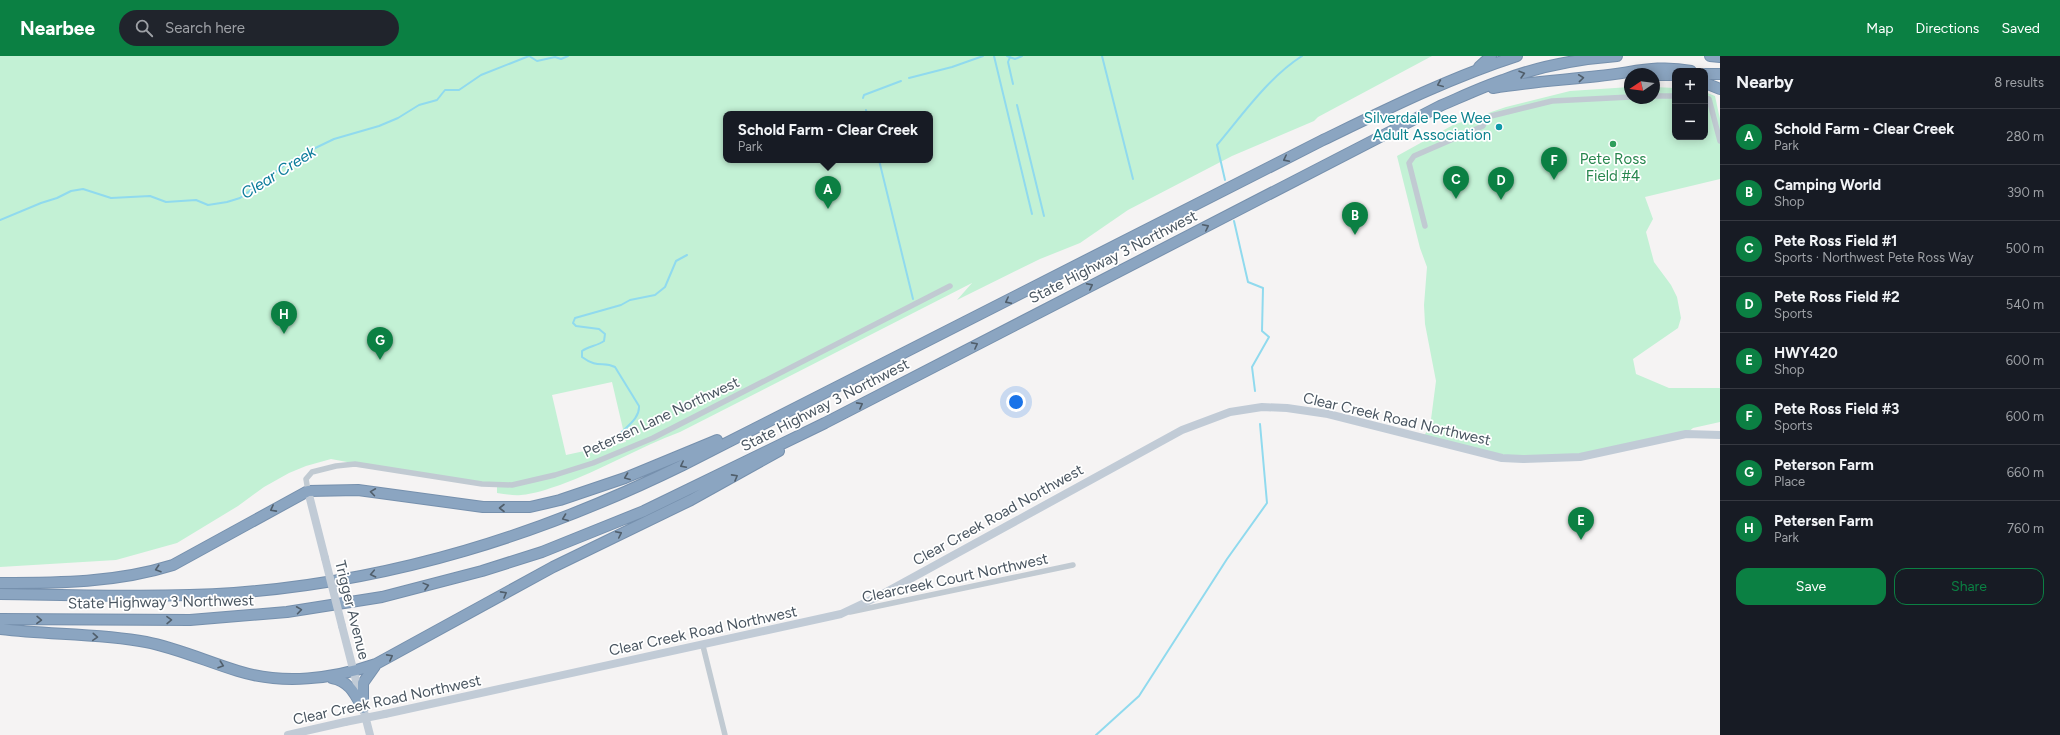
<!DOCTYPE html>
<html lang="en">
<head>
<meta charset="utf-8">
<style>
	body { margin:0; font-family:Figtree,sans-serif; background:#20242c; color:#f1f3f6 }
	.controls { position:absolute; right:12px; top:12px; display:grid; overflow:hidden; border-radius:8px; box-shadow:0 2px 10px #0003 }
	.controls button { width:36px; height:36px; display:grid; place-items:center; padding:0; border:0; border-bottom:1px solid #363941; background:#171b24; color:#f1f3f6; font:20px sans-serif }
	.compass { position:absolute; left:1624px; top:12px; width:36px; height:36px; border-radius:50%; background:#171b24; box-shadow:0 2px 10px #0003; rotate:257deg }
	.you { position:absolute; left:1016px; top:346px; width:14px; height:14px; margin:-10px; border:3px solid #fff; border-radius:50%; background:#1a73e8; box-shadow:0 0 0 6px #1a73e833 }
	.badge { display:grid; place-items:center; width:26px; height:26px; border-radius:50%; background:#0b8043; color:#fff; font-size:13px; font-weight:700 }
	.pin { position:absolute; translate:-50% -33px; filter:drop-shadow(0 1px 2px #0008) }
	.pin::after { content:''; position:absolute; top:21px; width:14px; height:12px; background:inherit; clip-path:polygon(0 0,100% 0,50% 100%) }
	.popup { position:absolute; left:723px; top:55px; width:210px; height:52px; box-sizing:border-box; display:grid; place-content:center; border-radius:8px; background:#171b24; filter:drop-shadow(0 1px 3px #0005); font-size:13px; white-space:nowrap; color:#9ea1a6 }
	.popup b { font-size:15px; color:#f1f3f6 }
	.popup::after { content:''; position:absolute; left:50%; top:100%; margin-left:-8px; border:8px solid transparent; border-top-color:#171b24 }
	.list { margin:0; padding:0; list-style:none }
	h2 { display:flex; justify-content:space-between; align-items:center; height:52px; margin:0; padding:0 16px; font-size:17px }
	h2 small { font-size:13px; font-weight:400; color:#9ea1a6 }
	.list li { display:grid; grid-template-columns:26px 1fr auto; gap:12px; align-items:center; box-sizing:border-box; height:56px; padding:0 16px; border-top:1px solid #363941 }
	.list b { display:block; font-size:15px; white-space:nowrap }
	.list p { margin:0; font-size:13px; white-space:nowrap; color:#9ea1a6 }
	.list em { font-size:13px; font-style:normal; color:#9ea1a6 }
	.actions { display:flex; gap:8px; padding:12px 16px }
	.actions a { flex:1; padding:9px 0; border:1px solid #0b8043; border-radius:12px; text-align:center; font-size:14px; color:#0b8043 }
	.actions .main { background:#0b8043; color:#fff }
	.icon { flex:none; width:22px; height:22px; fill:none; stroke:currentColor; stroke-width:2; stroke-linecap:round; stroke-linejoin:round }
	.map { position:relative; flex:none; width:1720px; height:679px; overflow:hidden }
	header { display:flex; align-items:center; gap:24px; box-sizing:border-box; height:56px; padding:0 20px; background:#0b8043; color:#fff }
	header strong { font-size:19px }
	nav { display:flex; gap:22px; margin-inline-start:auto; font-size:14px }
	.search { width:280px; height:36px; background:#20242c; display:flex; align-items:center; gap:10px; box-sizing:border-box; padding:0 14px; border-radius:22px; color:#9ea1a6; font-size:15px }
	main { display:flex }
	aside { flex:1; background:#171b24 }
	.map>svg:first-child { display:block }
	.green { fill:#c3f1d5; fill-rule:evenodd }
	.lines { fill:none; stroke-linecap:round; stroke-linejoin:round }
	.stream { stroke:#90daee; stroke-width:2 }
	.highway-casing { stroke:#7690ad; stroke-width:12 }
	.street { stroke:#c1cad2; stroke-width:5.5 }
	.secondary { stroke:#c1cbd6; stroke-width:8 }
	.highway { stroke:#8ba5c1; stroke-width:10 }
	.secondary-bridge { stroke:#c1cbd6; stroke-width:8 }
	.oneway { stroke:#505e6b }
	.culture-dot { fill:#0f9aa8; stroke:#fff; stroke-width:1.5 }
	.leisure-dot { fill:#2e9e5b; stroke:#fff; stroke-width:1.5 }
	.labels { text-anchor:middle; stroke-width:3.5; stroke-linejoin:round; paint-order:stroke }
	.culture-label { font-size:15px; fill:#0d838f; stroke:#fff; text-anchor:end }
	.leisure-label { font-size:15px; fill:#27864d; stroke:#fff }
	.street-label { font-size:15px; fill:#4a5661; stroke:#fff }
	.water-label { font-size:16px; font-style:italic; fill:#0c7c9b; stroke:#fff }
</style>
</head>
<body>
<header>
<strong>Nearbee</strong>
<div class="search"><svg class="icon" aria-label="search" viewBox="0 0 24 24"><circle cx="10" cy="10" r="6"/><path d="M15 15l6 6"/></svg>Search here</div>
<nav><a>Map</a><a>Directions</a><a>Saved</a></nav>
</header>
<main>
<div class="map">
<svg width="1720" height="679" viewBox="0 0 1720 679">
	<rect width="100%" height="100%" fill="#f5f3f3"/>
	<path class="green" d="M0 0H1432L1318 61 1314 65 1232 100 1128 154 1080 187 1040 203 957 244 972 227 680 376C639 391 602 414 560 429 548 433 534 438 521 439 514 440 505 438 497 437V430L390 414 331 403 306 410 289 417 264 431 238 450 177 487 116 504 0 511ZM726 58H930V104H726ZM612 326 626 386 566 399 552 339Z
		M1630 31V42H1654V31L1675 32V81H1705V36L1715 40 1720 63V123L1645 141 1653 163 1646 176 1654 206 1671 229 1677 241 1681 262 1678 272 1633 303 1636 318 1669 332H1720V366L1693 372 1686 378 1580 401 1523 403 1423 381 1430 371 1436 325 1425 268 1424 249 1427 211 1420 192 1397 100 1453 69 1506 51 1570 35Z"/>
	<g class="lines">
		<path class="stream" d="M994 0 1032 158
			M1007 0 1015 3 1022 0
			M1102 0 1133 123
			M1010 1 1008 6 1013 28
			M909 22 952 11 983 0
			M863 42 864 39 901 25
			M1017 49 1044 160
			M866 54 867 58
			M879 104 913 243
			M1225 124 1217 89C1243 58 1268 22 1302 0
			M0 164 41 147 57 142 71 135 83 133 111 142 150 140 166 146 196 144 208 149 227 146 240 142 289 106 307 96 334 83 379 70 398 62 419 49 437 44 445 34H459L481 19 529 0 537 5 555 1 561 3 568 0
			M1234 165 1248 226 1263 232 1262 275 1269 281 1252 311 1255 335
			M620 378C627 370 640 362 639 350L615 311C603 305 598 313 582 301V295C589 290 597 290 604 285L605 278 599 273 576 270 573 267 575 262 621 249 630 244 655 239 665 231 676 205 687 199
			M1096 679 1139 640 1227 503 1267 447 1260 368"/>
		<defs>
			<path id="highway" d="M1710 0 1720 1
				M1479 11 1491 0
				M1705 18H1720
				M1654 19H1675
				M1705 27 1720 33
				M1493 32C1528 26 1564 24 1599 20 1632 17 1657 8 1691 15
				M0 527C59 527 116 527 173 509L308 435 358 434 483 451H530L560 444 625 422 717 384
				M0 538C78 539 156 542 234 537 394 525 540 479 683 409L1321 85C1385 54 1449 22 1517 0
				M0 563 190 564 287 556 382 541 482 515 542 496 644 455 825 367 1440 50C1461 41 1482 31 1503 24 1539 10 1579 3 1617 0
				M0 573C48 579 98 577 146 586 177 592 208 606 238 615 283 629 333 623 376 608L553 511 691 444 779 395
				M332 622C348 625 354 636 361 649
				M363 652V627L375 610"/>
		</defs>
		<use href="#highway" class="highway-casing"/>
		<path class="street" d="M1654 40H1675
			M1705 42 1709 43 1720 85
			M1425 170 1409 107 1414 100 1483 70 1487 61 1552 45 1630 41
			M308 435 306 423 312 416 336 410 355 408 482 428 512 429 555 419 593 407 653 382 950 230
			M850 556 1073 509
			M703 590 725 679"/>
		<path class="secondary" d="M308 435 325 502
			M342 570 370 679
			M385 658 841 558 879 540 1182 374 1230 356 1262 351 1287 352 1328 358 1502 402 1523 403 1580 401 1686 378 1720 379
			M288 679 345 666"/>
		<use href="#highway" class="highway"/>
		<path class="secondary-bridge" d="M325 502 342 570
			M345 666 385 658"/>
	</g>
	<defs><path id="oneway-chevron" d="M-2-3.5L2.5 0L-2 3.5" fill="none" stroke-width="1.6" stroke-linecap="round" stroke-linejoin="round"/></defs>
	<g class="oneway">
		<use href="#oneway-chevron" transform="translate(1522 18) rotate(-16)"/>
		<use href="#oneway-chevron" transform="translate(1581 22) rotate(-6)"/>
		<use href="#oneway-chevron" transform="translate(1440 28) rotate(157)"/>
		<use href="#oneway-chevron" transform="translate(1286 103) rotate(153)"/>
		<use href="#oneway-chevron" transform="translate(1206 171) rotate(-27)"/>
		<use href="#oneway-chevron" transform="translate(1090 230) rotate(-27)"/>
		<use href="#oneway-chevron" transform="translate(1008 245) rotate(153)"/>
		<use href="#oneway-chevron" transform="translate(975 289) rotate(-28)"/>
		<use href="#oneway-chevron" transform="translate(860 349) rotate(-28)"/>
		<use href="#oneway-chevron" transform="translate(683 409) rotate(153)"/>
		<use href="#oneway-chevron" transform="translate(627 421) rotate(159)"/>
		<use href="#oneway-chevron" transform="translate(735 421) rotate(-29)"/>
		<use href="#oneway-chevron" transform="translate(373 436) rotate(-172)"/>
		<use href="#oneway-chevron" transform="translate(502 452) rotate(180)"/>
		<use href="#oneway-chevron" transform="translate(273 453) rotate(152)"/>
		<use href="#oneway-chevron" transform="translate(565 462) rotate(159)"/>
		<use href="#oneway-chevron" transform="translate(619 478) rotate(-26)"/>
		<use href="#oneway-chevron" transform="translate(158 513) rotate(162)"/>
		<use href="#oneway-chevron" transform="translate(373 518) rotate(168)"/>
		<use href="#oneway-chevron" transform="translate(426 530) rotate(-15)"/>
		<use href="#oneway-chevron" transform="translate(504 538) rotate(-29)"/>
		<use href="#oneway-chevron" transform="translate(299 554) rotate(-8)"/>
		<use href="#oneway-chevron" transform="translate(39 564) rotate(1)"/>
		<use href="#oneway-chevron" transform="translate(169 564) rotate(-1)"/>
		<use href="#oneway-chevron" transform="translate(95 581) rotate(4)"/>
		<use href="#oneway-chevron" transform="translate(390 601) rotate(-28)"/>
		<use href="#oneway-chevron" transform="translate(221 609) rotate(19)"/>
	</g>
	<circle class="culture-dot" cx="1499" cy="71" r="4"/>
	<circle class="leisure-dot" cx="1613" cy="88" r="4"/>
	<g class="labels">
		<g class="culture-label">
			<text x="1491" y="67">Silverdale Pee Wee<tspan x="1491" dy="17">Adult Association</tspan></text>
		</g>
		<g class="leisure-label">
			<text x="1613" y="108">Pete Ross<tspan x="1613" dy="17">Field #4</tspan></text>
		</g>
		<g class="street-label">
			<text transform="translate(1113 201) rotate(-27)" y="5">State Highway 3 Northwest</text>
			<text transform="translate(825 349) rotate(-27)" y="5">State Highway 3 Northwest</text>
			<text transform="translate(661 361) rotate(-25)" y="5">Petersen Lane Northwest</text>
			<text transform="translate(1397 363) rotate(13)" y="5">Clear Creek Road Northwest</text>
			<text transform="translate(998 459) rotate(-29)" y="5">Clear Creek Road Northwest</text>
			<text transform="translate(955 522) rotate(-12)" y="5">Clearcreek Court Northwest</text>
			<text transform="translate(161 546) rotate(-1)" y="5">State Highway 3 Northwest</text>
			<text transform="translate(352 554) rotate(76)" y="5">Trigger Avenue</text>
			<text transform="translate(703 575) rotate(-12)" y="5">Clear Creek Road Northwest</text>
			<text transform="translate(387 644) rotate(-12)" y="5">Clear Creek Road Northwest</text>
		</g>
		<g class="water-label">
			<text transform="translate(278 116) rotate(-32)" y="6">Clear Creek</text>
		</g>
	</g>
</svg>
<div class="controls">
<button>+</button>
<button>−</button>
</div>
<svg class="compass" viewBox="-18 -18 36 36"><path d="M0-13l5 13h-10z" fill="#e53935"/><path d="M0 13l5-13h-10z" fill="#9ea1a6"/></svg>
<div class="you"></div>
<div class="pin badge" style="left:828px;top:153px">A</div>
<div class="popup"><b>Schold Farm - Clear Creek</b>Park</div>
<div class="pin badge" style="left:1355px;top:179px">B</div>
<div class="pin badge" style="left:1456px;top:143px">C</div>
<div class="pin badge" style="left:1501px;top:144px">D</div>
<div class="pin badge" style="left:1581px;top:484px">E</div>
<div class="pin badge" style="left:1554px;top:124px">F</div>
<div class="pin badge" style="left:380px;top:304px">G</div>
<div class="pin badge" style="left:284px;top:278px">H</div>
</div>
<aside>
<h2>Nearby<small>8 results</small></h2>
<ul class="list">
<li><span class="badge">A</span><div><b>Schold Farm - Clear Creek</b><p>Park</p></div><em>280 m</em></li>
<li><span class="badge">B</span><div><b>Camping World</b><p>Shop</p></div><em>390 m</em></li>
<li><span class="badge">C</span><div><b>Pete Ross Field #1</b><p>Sports · Northwest Pete Ross Way</p></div><em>500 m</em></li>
<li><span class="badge">D</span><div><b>Pete Ross Field #2</b><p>Sports</p></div><em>540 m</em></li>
<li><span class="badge">E</span><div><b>HWY420</b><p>Shop</p></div><em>600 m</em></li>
<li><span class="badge">F</span><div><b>Pete Ross Field #3</b><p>Sports</p></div><em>600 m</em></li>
<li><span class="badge">G</span><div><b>Peterson Farm</b><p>Place</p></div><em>660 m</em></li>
<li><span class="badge">H</span><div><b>Petersen Farm</b><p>Park</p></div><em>760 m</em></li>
</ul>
<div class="actions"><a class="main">Save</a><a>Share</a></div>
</aside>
</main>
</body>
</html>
